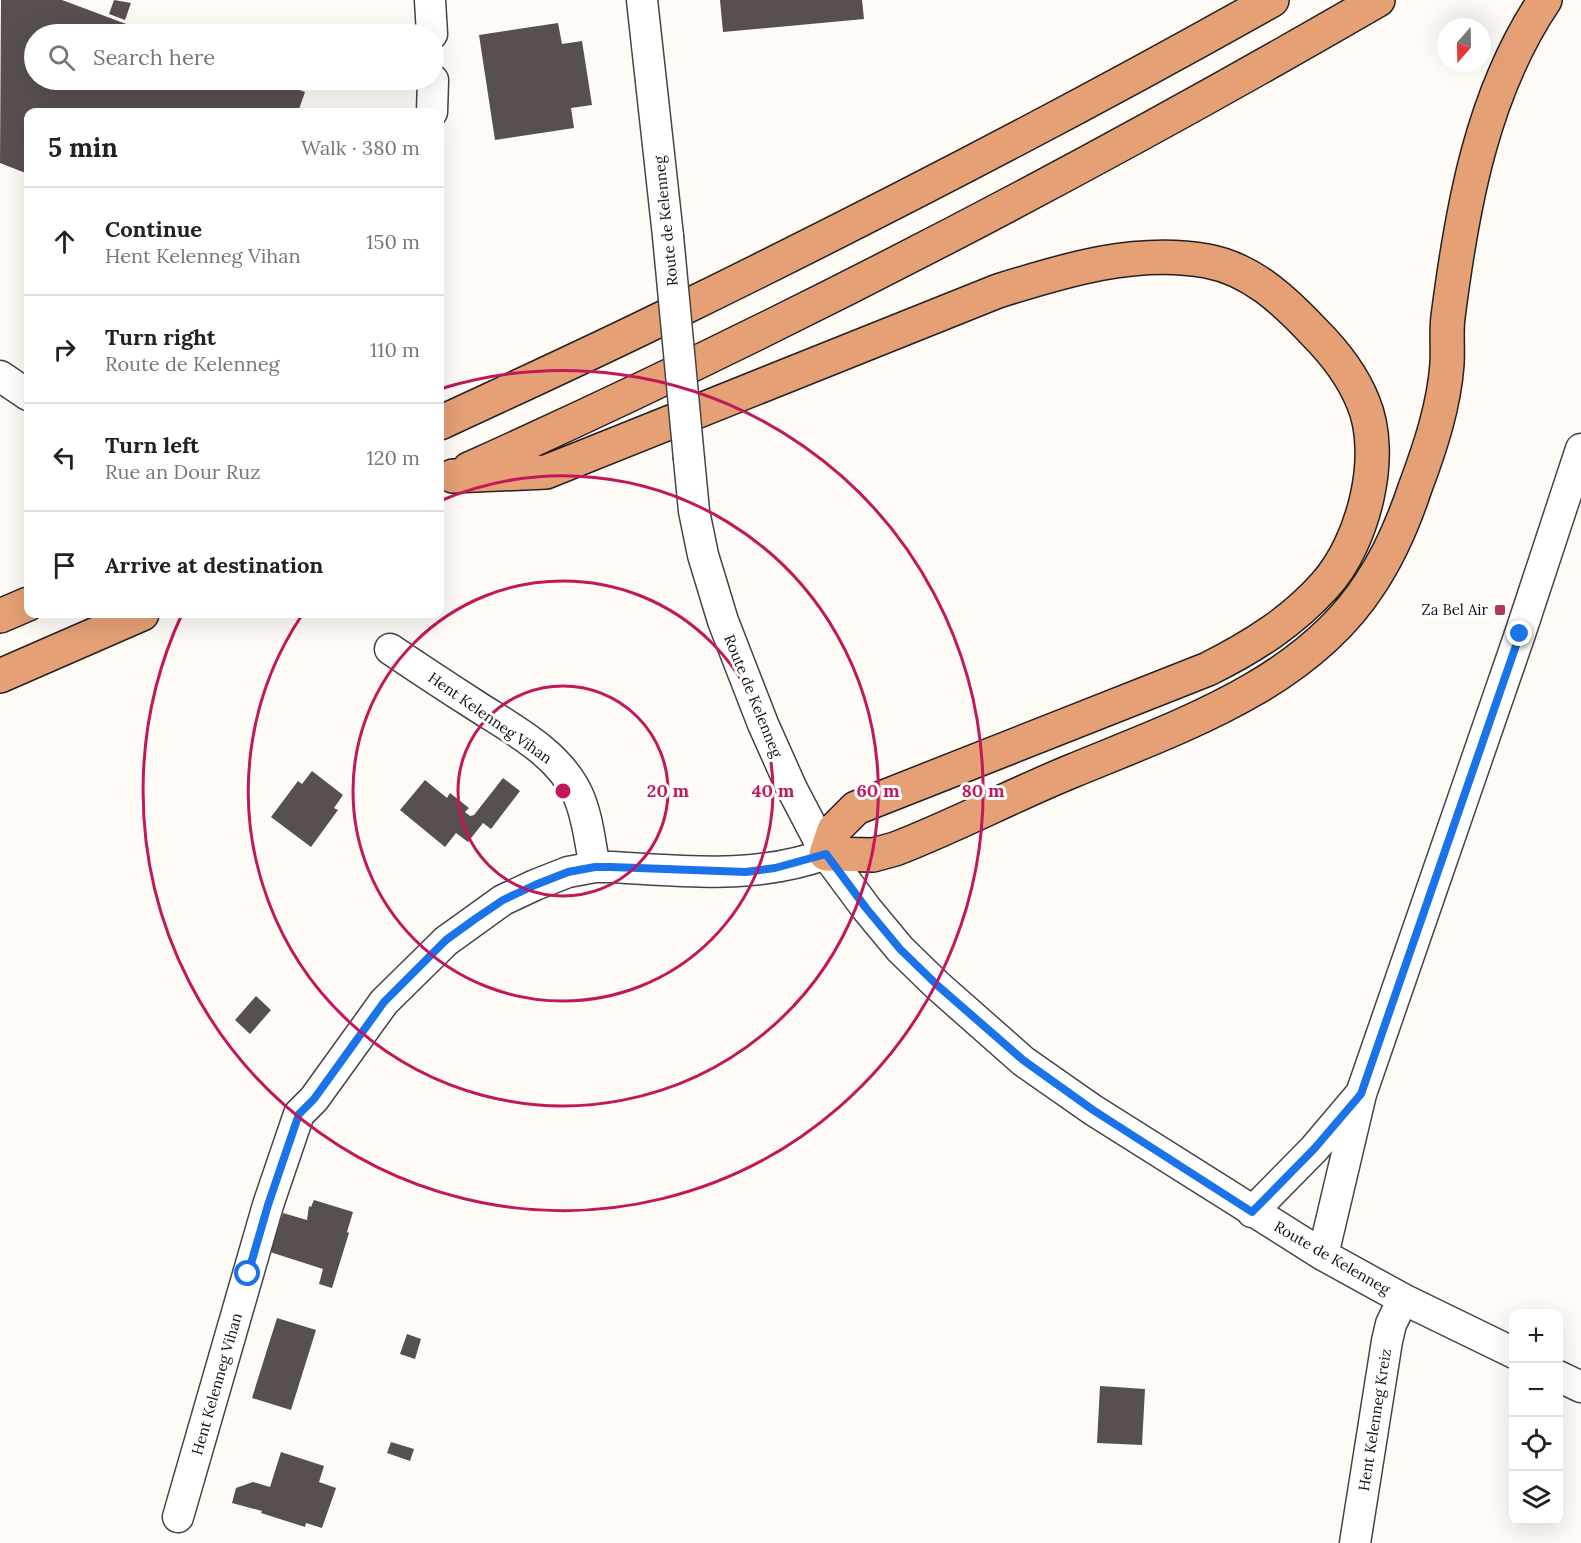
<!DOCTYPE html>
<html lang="en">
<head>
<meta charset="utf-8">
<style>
	body { margin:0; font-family:Lora,serif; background:#f2f2f2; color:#222 }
	.controls { position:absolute; right:18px; bottom:18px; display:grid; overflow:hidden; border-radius:12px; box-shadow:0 6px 24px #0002 }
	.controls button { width:54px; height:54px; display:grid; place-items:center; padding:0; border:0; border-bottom:2px solid #e0e0e0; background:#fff; color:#222; font:30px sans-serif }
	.compass { position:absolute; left:1437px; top:18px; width:54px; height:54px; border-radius:50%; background:#fff; box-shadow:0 6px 24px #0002; rotate:200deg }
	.stop { position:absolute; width:18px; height:18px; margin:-14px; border:4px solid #1a73e8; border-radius:50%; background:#fff }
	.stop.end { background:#1a73e8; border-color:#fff; box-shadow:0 2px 6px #0008 }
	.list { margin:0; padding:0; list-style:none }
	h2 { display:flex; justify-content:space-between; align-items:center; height:78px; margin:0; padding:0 24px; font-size:26px }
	h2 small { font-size:20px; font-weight:400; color:#767676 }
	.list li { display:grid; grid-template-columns:39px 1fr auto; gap:18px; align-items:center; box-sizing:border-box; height:108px; padding:0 24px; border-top:2px solid #e0e0e0 }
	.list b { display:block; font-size:22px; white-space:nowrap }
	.list p { margin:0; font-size:20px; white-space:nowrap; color:#767676 }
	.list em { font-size:20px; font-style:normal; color:#767676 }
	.icon { flex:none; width:33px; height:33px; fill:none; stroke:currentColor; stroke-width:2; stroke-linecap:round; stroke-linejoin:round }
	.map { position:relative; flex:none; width:1581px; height:1543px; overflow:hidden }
	.search { position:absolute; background:#fff; box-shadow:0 6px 24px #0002; left:24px; top:24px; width:420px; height:66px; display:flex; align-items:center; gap:15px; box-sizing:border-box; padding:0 21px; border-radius:33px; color:#767676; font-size:22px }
	.panel { position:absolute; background:#fff; box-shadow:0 6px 24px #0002; left:24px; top:108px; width:420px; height:510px; border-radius:12px }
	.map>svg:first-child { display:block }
	.building { fill:#58504e }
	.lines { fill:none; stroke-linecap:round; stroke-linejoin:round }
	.minor-casing { stroke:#444; stroke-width:33 }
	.trunk-casing { stroke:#222; stroke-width:36 }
	.minor { stroke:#fff; stroke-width:30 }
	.trunk { stroke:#e5a076; stroke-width:33 }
	.minor-bridge-casing { stroke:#444; stroke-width:33; stroke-linecap:butt }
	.minor-bridge { stroke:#fff; stroke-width:30 }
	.route { stroke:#1a73e8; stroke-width:8 }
	.ring { fill:none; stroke:#c2185b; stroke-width:3 }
	.poi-dot { fill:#b03959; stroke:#fff; stroke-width:2 }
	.labels { text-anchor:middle; stroke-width:6; stroke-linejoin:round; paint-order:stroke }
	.street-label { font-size:15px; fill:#111; stroke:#fff }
	.poi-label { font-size:15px; fill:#111; stroke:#fff; text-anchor:end }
	.centre { fill:#c2185b; stroke:#fff; stroke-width:3 }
	.ring-label { font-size:18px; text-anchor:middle; font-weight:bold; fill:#c2185b; stroke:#fff; stroke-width:6; stroke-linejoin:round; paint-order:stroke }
</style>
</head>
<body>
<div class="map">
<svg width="1581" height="1543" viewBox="0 0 1581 1543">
	<rect width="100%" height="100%" fill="#fefaf6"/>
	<path class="building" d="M1 0H62L153 34H34V80H273L305 92 298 112H28V174L0 163Z
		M114 0 131 3 125 20 109 14Z
		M720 0H862L864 19 723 32Z
		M558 23 562 44 582 41 592 105 571 108 574 128 495 140 479 35Z
		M312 771 343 795 334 808 338 810 311 847 271 817 298 781 302 784Z
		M503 778 520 791 491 829 483 823 468 842 456 833 445 847 400 810 425 780 447 798 450 793 469 808 465 812 470 816 474 815Z
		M256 996 271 1010 250 1034 235 1020Z
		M314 1200 353 1212 347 1232 349 1233 332 1288 319 1284 323 1269 270 1252 283 1213 307 1220 309 1206 311 1207Z
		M277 1318 316 1330 291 1410 252 1398Z
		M407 1334 421 1339 415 1359 400 1354Z
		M1100 1386 1145 1389 1142 1445 1097 1443Z
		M391 1442 414 1449 410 1461 387 1453Z
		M281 1452 324 1466 319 1482 336 1488 322 1528 306 1523 305 1527 261 1513 262 1511 232 1503 236 1488 253 1482 270 1487Z"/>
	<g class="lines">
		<defs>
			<path id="minor" d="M430 0 432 34
				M642 0 668 236
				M432 112 433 80
				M0 376 28 395
				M689 459 694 511 703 555 723 621 763 724 792 789 826 854 866 908 900 949 937 985 1023 1061 1093 1110 1323 1255 1403 1299 1514 1353
				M390 649C418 668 447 687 475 705 512 729 559 753 578 795 588 817 590 844 595 867
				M1252 1212 1314 1149 1359 1096
				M1323 1255 1361 1094 1520 634 1581 449
				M1558 1376 1581 1387
				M178 1517 268 1205 299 1114 314 1099 384 1002 446 941 503 900 535 885 568 872 595 867H611C686 871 754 880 826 854
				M1355 1543 1387 1341 1391 1324 1403 1299"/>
			<path id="trunk" d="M440 423C515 388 590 354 665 317 870 217 1073 112 1272 0
				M469 469C780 329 1083 171 1378 0
				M453 476 546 472 998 291C1065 270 1137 248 1207 261 1251 269 1284 300 1314 332 1333 351 1353 377 1363 402 1386 456 1363 543 1325 585 1292 622 1252 647 1208 669L856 808 834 830 826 854 873 855 895 849C955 826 1013 795 1072 771 1178 727 1305 685 1370 584 1390 554 1404 521 1415 488 1430 448 1444 406 1447 364 1448 348 1446 332 1448 317 1462 208 1482 93 1545 0
				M0 616 28 604
				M0 676 142 614"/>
		</defs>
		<use href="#minor" class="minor-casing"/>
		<use href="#trunk" class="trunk-casing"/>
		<use href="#minor" class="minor"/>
		<use href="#trunk" class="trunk"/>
		<defs>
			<path id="minor-bridge" d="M668 236 689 459"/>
		</defs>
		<use href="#minor-bridge" class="minor-bridge-casing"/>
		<use href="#minor-bridge" class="minor-bridge"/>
	</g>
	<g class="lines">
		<path class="route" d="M248 1274 268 1205 299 1114 314 1099 384 1002 446 940 475 919 503 900 535 885 568 872 595 867H611L746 872 775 868 826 854 866 908 900 949 937 985 1023 1060 1093 1110 1252 1212 1314 1149 1361 1094 1520 634"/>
	</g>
	<g class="ring">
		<circle cx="563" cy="791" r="105"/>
		<circle cx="563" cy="791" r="210"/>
		<path d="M440 501A315 315 0 1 1 302 615"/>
		<path d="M440 389A420 420 0 1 1 182 614"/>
	</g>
	<rect class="poi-dot" x="1494" y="604" width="12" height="12" rx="3"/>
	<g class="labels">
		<g class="street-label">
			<text transform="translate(666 221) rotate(-96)" y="5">Route de Kelenneg</text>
			<text transform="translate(753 696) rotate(68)" y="5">Route de Kelenneg</text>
			<text transform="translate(490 718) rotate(35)" y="5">Hent Kelenneg Vihan</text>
			<text transform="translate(1332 1258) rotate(30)" y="5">Route de Kelenneg</text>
			<text transform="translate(217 1384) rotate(-74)" y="5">Hent Kelenneg Vihan</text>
			<text transform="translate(1375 1420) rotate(-81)" y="5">Hent Kelenneg Kreiz</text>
		</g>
		<g class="poi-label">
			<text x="1488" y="615">Za Bel Air</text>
		</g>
	</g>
	<circle cx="563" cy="791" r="9" class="centre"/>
	<g class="ring-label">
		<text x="668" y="797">20 m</text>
		<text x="773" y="797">40 m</text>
		<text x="878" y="797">60 m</text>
		<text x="983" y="797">80 m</text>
	</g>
</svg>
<div class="controls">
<button>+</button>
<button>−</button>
<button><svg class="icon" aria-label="locate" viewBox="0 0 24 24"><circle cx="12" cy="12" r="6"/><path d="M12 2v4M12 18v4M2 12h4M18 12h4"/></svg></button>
<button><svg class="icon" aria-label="layers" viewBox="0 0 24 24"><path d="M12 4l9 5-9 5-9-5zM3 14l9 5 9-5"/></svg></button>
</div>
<svg class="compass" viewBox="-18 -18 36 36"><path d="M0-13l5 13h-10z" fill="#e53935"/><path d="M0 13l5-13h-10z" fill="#767676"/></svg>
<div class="stop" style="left:248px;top:1274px"></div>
<div class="stop end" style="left:1520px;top:634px"></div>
<div class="search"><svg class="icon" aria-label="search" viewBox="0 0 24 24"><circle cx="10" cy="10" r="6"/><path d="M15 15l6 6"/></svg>Search here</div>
<section class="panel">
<h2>5 min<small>Walk · 380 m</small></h2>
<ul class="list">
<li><svg class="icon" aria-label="ahead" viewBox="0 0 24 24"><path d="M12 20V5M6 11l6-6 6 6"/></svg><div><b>Continue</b><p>Hent Kelenneg Vihan</p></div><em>150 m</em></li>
<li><svg class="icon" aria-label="right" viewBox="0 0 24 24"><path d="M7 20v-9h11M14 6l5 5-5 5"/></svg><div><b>Turn right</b><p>Route de Kelenneg</p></div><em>110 m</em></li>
<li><svg class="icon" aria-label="left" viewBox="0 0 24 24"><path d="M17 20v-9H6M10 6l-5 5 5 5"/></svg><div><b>Turn left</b><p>Rue an Dour Ruz</p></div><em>120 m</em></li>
<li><svg class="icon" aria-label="arrive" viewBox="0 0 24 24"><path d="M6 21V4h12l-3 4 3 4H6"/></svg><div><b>Arrive at destination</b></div></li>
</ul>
</section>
</div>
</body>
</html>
